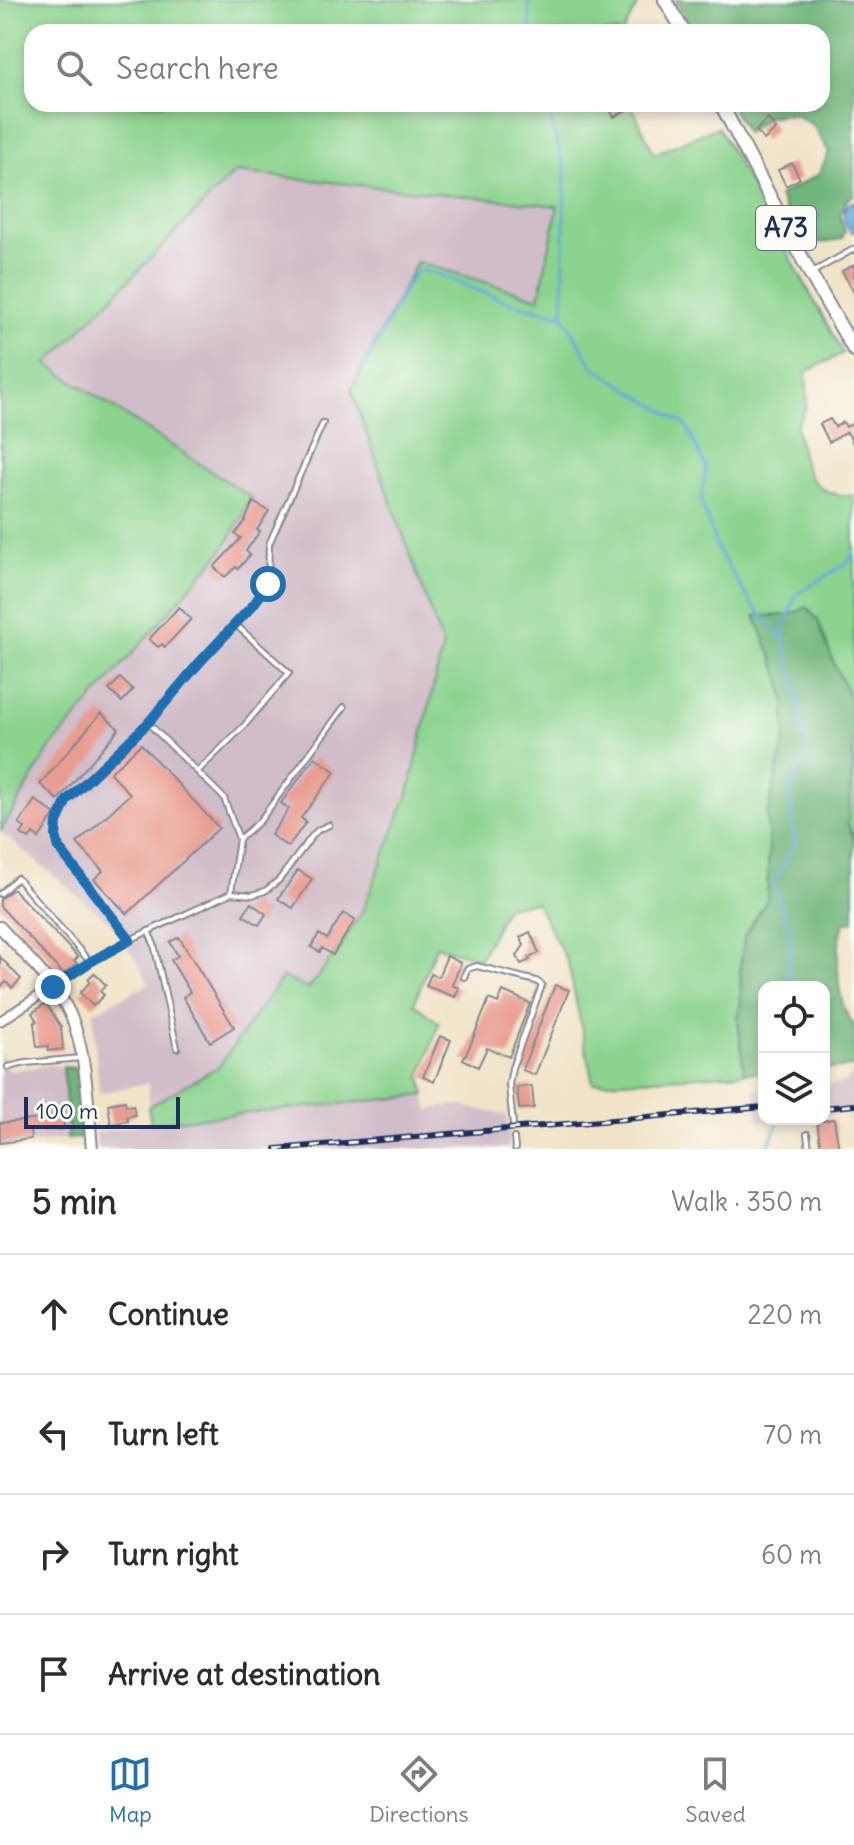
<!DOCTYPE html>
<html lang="en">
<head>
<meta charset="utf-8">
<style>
	body { margin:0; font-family:Delius,sans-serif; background:#f2f2f3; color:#2b2b33 }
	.controls { position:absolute; right:24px; bottom:24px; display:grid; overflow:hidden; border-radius:16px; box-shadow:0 4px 12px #0003 }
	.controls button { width:72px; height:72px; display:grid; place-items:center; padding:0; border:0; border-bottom:2px solid #e1e1e2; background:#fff; color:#2b2b33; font:40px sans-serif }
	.scale { position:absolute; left:24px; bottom:20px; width:156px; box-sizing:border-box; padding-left:8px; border:4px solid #1b2f5e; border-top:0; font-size:22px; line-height:28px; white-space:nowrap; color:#1b2f5e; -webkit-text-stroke:6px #fdfcf7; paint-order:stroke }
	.stop { position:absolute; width:24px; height:24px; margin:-18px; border:6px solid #1f6fb2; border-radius:50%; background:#fff }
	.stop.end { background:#1f6fb2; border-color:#fff; box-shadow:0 2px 8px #0008 }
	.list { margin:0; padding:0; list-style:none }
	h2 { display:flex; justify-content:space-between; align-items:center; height:104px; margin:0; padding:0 32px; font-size:34px }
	h2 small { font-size:26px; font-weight:400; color:#7c7c81 }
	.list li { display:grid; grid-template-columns:52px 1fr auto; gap:24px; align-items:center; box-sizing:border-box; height:120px; padding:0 32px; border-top:2px solid #e1e1e2 }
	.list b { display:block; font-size:30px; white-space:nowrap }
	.list em { font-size:26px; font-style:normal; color:#7c7c81 }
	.icon { flex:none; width:44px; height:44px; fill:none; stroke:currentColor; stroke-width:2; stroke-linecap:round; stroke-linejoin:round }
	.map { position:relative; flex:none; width:854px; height:1149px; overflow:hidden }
	.search { position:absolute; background:#fff; box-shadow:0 4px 12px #0003; left:24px; right:24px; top:24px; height:88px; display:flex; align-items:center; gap:20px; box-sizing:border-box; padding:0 28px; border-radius:24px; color:#7c7c81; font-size:30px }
	.sheet { height:584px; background:#fff }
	nav { display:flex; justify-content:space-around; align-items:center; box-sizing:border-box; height:112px; border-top:2px solid #e1e1e2; background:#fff; font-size:22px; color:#7c7c81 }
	nav a { display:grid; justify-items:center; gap:4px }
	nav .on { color:#1f6fb2 }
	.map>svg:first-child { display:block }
	.industrial { fill:#d1bdc9 }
	.green { fill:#8bd38e; stroke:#538176; stroke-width:2 }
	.forest { fill:#70b579; stroke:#46726c; stroke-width:2 }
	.water { fill:#67aadc; stroke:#416c9d; stroke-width:2 }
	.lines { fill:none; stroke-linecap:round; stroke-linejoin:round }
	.stream { stroke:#67aadc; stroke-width:3 }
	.building { fill:#e99c90 }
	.service-casing { stroke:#868992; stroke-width:8 }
	.minor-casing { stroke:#868992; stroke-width:12 }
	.tertiary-casing { stroke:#868992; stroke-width:14 }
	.primary-casing { stroke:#868992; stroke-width:16 }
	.service { stroke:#fff; stroke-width:4 }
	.minor { stroke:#fff; stroke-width:8 }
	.tertiary { stroke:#fff; stroke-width:10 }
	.primary { stroke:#fff; stroke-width:12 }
	.rail-casing { stroke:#1b2f5e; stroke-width:6 }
	.rail { stroke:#fdfcf7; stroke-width:3; stroke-dasharray:9; stroke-linecap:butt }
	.route { stroke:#1f6fb2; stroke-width:10 }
	.labels { text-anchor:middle; stroke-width:8; stroke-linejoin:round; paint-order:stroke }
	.shield { fill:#fdfcf7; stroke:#5f6c8c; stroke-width:2 }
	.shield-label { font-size:26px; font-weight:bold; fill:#1b2f5e }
</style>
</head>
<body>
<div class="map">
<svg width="854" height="1149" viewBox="0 0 854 1149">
	<rect width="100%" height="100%" fill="#fdfcf7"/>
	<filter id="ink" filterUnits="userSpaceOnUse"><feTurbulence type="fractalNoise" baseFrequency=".0125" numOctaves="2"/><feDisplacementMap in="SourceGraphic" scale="16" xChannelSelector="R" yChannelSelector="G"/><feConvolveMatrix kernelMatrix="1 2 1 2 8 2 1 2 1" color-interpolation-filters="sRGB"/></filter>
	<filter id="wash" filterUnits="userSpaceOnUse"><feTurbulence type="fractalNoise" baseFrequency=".006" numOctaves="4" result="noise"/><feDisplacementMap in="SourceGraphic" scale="32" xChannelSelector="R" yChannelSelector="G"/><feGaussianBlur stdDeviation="1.8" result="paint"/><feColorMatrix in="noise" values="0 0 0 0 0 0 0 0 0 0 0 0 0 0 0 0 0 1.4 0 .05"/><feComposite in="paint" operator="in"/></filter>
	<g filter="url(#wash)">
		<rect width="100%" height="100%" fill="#f0e3c6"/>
		<path class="industrial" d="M235 172 558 206 539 298 351 390 443 647 407 789 361 912 337 952 308 988 283 976 219 1066 149 1106 148 1083 99 1093 93 1012 149 984 138 962 111 923 0 831 51 747 225 549 252 499 47 365Z
			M0 1051 9 1071 50 1065 63 1067 68 1126 67 1139 0 1146Z
			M854 1070V1123L850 1124 848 1112 824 1115V1085L845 1083Z
			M755 1090H764V1119H792L758 1122Z
			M425 1095 429 1110 455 1105 506 1115 510 1138 507 1148 98 1149 96 1133 151 1123Z"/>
		<path class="green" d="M0 0H640L623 32H32V104H631L654 154 718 127 843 353 806 372C807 394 811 407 796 425 802 453 802 486 835 494 843 496 846 497 854 495V706L833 661 818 620 790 615 756 617 780 677 785 700V737L767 817 769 847 767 900 745 934 740 967 741 1002 738 1019 744 1073 593 1083 568 963 536 902 506 907 480 959 436 946 414 1004 439 1023 421 1076 425 1095 151 1123 148 1107 219 1066 283 977 308 989 337 952 362 912 409 790 443 646 351 390 417 262 539 298 558 206 235 172 47 364 252 498 223 550 50 748 1 831Z
			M854 740V841L848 824Z"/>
		<path class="forest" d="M675 0H854V195L847 200 840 215 845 231 842 238C804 254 791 225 779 196L819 174 829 152 812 124 795 115 783 114 767 117 746 133 730 104H822V32H692Z
			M807 607 818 620 833 661 854 706V740L848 824 854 841V921L845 922C834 948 835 1004 854 1025V1067L824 1069V987H764V1072L744 1073 738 1019 741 1002 740 967 745 934 767 900 769 847 767 817 785 737V700L780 677 755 616 790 615Z
			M63 1067 76 1068 83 1138 67 1139 68 1126Z"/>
		<path class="water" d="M854 201V232H851C843 221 839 208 854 201Z"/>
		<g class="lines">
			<path class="stream" d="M528 0 531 32
				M546 104 565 169 563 315 593 367 686 425 706 467 701 501 717 549 751 603 783 639 795 681 807 753 789 789 795 843 773 884 791 932 788 974 783 987
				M364 366 407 284 418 270 437 274 511 303 563 315
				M783 639 786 624 796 595 848 562 854 552
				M764 1067 762 1071 764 1078
				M767 1149 778 1123"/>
		</g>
		<g id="blocks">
			<path class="building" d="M607 104H639L614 117Z
				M768 119 776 129 764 140 756 130Z
				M792 163 800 179 786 186 778 170Z
				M854 265V293L842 271Z
				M830 419 835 427 843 422 846 427 854 423V445L847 432 829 442 820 424Z
				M253 502 269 511 257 530 260 531 246 551 250 555 238 569 236 567 225 577 214 567 241 538 235 534 245 521Z
				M179 607 191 619 165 647 162 644 158 647 149 639Z
				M120 678 133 690 122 702 109 690Z
				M101 713 119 729 58 800 40 784Z
				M141 744 219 828 127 914 94 879 103 871 77 843 130 794 110 773Z
				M315 757 335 772 301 818 306 822 288 847 271 835 289 809 281 803Z
				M35 800 55 814 39 838 33 834 29 839 21 834 25 828 19 824Z
				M298 870 312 879 293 908 278 899Z
				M12 890H14L78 957 74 961 77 963 72 968 63 974 0 906V899Z
				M251 903 266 914 259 925 243 915Z
				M343 913 355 920 333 955 322 948 320 952 311 947 319 934 327 939Z
				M530 932 539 953 529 958 530 960 521 964 517 956 524 945 520 937Z
				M179 937 234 1027 210 1042 183 997 190 992 171 960 178 956 170 942Z
				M447 956 461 963 452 985 459 988 455 997 426 986 431 974 438 977Z
				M0 957 21 979 12 988 6 982 0 988Z
				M94 973 106 985 100 991 104 995 93 1006 80 993 90 982 88 979Z
				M555 985 569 990 535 1075 522 1070Z
				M503 991 530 1003 509 1057 487 1048 478 1067 463 1059 469 1048 489 999 498 1003Z
				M46 1003 61 1027 63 1049 48 1051V1046L37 1047 34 1023 37 1021 32 1013Z
				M440 1036 451 1040 434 1082 423 1077Z
				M532 1086 534 1108 519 1109 517 1087Z
				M125 1101 126 1106 133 1105 135 1115 127 1117 128 1121 111 1124 108 1104Z
				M63 1108 64 1129 30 1131 31 1139 0 1143V1123L41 1119 40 1110Z
				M834 1119 839 1149H821L817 1122Z"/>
		</g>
	</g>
	<g filter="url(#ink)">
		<use href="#blocks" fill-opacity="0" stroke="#868992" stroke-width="2"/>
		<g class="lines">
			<defs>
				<path id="service" d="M811 273 854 249
					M148 723 199 663 254 604 268 584 269 544 323 423
					M198 771 244 726 289 673 236 625
					M239 839 259 822 344 707
					M0 894 17 878 90 962 136 937 231 893 252 895 265 891 279 880 313 835 318 830 329 825
					M148 931 154 944 177 1048
					M130 940 59 848 56 836 57 822 67 800 148 723 224 798 239 839 231 893
					M464 977 467 969 477 966 536 981 542 985 512 1068 509 1085 513 1125
					M55 985 90 962
					M8 1067 26 1063 81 1058
					M807 1134 809 1149
					M514 1138 515 1149"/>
				<path id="minor" d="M0 1021 53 987"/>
				<path id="tertiary" d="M0 927C22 952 57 985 70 1014 87 1051 88 1109 92 1149"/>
				<path id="primary" d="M665 0 684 32
					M721 104 810 273 854 350"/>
			</defs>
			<use href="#service" class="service-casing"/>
			<use href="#minor" class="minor-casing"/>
			<use href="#tertiary" class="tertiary-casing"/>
			<use href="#primary" class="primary-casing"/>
			<use href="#service" class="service"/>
			<use href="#minor" class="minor"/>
			<use href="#tertiary" class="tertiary"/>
			<use href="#primary" class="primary"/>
			<defs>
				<path id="rail" d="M824 1108 854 1105
					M276 1149 764 1107"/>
			</defs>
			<use href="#rail" class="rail-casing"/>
			<use href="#rail" class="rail"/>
		</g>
	</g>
	<g class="lines" filter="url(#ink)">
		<path class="route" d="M53 987 90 962 130 940 59 848 56 836 57 822 67 800 148 723 199 663 254 604 268 584"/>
	</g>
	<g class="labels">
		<rect class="shield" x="756" y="206" width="60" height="44" rx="6"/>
		<g class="shield-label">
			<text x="786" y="237">A73</text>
		</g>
	</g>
</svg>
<div class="controls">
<button><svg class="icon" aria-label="locate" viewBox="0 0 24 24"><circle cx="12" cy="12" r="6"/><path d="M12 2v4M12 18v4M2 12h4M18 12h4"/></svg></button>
<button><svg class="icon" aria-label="layers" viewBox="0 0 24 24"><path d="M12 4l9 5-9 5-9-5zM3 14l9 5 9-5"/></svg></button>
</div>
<div class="scale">100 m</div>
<div class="stop" style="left:268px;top:584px"></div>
<div class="stop end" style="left:53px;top:987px"></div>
<div class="search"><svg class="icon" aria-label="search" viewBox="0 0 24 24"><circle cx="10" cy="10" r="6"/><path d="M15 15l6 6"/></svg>Search here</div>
</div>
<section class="sheet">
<h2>5 min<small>Walk · 350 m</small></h2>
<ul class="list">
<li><svg class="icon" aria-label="ahead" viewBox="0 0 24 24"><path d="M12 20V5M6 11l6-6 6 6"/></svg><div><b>Continue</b></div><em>220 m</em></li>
<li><svg class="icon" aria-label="left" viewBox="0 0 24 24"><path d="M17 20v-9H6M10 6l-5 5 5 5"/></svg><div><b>Turn left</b></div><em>70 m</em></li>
<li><svg class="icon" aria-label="right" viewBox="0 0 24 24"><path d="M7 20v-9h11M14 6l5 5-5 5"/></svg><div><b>Turn right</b></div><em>60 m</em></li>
<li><svg class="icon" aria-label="arrive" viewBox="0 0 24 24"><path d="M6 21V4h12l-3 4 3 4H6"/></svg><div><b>Arrive at destination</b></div></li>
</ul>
</section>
<nav>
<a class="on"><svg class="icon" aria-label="map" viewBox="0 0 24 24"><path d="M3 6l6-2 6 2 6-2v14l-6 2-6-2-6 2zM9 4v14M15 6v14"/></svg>Map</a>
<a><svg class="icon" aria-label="directions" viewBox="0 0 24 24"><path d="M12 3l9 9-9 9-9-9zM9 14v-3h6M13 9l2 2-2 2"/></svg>Directions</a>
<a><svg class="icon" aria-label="saved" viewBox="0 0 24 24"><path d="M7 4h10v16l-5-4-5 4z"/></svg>Saved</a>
</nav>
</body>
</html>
